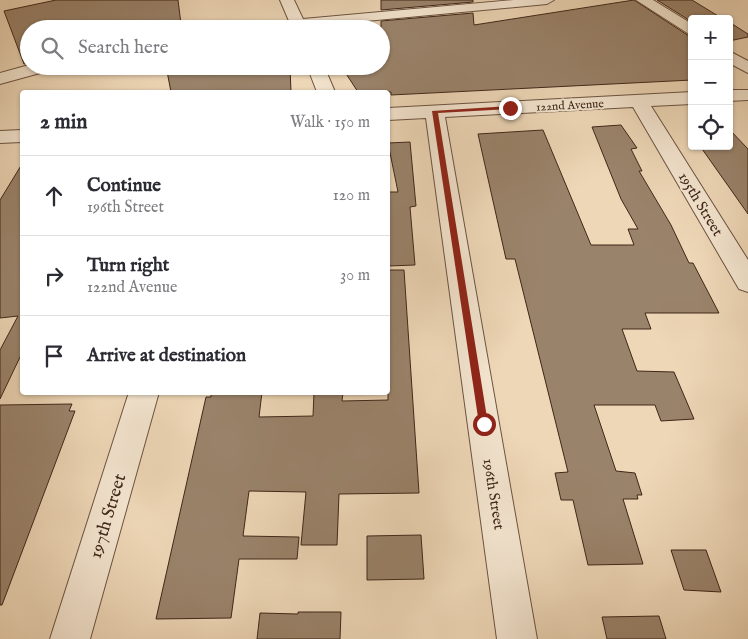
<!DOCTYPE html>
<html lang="en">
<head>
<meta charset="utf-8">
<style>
	body { margin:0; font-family:"IM FELL English",serif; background:#f2f2f3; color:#2b2b33 }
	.controls { position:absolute; right:15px; top:15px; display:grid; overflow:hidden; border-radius:5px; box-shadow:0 1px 4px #0004 }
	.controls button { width:45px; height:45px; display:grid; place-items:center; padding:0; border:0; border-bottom:1px solid #e1e1e2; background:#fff; color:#2b2b33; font:25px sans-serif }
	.stop { position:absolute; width:15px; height:15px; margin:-11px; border:4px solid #8f2418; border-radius:50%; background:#fff }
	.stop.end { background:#8f2418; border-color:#fff; box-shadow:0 1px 5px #0008 }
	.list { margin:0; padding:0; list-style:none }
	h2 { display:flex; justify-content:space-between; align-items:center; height:65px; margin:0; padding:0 20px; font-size:21px }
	h2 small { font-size:16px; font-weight:400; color:#7c7c81 }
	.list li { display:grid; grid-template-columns:32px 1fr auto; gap:15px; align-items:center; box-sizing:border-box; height:80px; padding:0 20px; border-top:1px solid #e1e1e2 }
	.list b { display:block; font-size:19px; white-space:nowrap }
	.list p { margin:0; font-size:16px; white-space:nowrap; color:#7c7c81 }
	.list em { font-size:16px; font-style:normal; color:#7c7c81 }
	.icon { flex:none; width:28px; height:28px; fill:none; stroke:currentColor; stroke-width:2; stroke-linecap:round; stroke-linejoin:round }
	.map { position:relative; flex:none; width:748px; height:639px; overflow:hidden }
	.search { position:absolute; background:#fff; box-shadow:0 1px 4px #0004; left:20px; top:20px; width:370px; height:55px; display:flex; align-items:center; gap:12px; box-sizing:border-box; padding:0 18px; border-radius:28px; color:#7c7c81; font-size:19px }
	.panel { position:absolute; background:#fff; box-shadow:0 1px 4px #0004; left:20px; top:90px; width:370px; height:305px; border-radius:5px }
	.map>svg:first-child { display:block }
	.building { fill:#9a836b; stroke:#3f2719 }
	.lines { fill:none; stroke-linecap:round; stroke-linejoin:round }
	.minor-casing { stroke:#6b5340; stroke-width:2 }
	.minor { fill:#f4e5d0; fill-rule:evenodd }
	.route { fill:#8f2418 }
	.labels { text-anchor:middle; stroke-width:4; stroke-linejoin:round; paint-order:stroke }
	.far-street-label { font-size:12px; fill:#3f2719; stroke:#f4e5d0 }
	.street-label { font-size:15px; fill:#3f2719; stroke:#f4e5d0 }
	.near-street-label { font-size:18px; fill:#3f2719; stroke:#f4e5d0 }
</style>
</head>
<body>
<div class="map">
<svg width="748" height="639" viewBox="0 0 748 639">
	<rect width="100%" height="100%" fill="#eed7b7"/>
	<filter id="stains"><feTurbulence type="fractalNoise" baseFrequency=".004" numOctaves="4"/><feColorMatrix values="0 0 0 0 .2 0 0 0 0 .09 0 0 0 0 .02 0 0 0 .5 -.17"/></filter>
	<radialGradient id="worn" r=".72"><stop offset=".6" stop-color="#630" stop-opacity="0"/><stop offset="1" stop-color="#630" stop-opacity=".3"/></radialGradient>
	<path class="building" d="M56 0H178L181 24 161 26V29H29V63L24 64 4 11Z
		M381 0H473V2L381 10Z
		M634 0 692 38V80L391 95V92H358L341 66H381V21L473 13 474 25Z
		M657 0H692L723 19H692V22Z
		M729 22 748 34V37L729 41Z
		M166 66H263L264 70 290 67 291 92H171Z
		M621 125 637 148 631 149 642 171H639L671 225 689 263H693L719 313H645L651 329H622L637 371 674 372 694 419 661 421 655 405H594L616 471 635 473 642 495H637L638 499H623L643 564 588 565 573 500H561L555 473 568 472 515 259H506L478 134 543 130 591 245H634L628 229H638L621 199 592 127Z
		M729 129 748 149V214L700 146H729Z
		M410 142 416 206 410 207 415 265 388 266V192H398L388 143Z
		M22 164V353L0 399V350L18 316 0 318V200Z
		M388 270H404L419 493 339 494 337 545H301L306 492 249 491 243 536 299 537 297 559H239L231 618 156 619 206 397H211V392H262L259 417 313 416 314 392H343L342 401 388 400Z
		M72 404 69 411H75L2 605H0V405Z
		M421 535 424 579 367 580V536Z
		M671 550H706L721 592 684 590Z
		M298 612H341L340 639H257L260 613 298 614Z
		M659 616 666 639H607L602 617Z"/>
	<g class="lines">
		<defs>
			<path id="minor" d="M280 0H294L303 19 514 0H554L547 4 334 24 308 29H255L263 24 289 21Z
				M636 0H653L692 24V36Z
				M729 51 748 61V73L729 63Z
				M29 65 53 66 51 70 0 84V73Z
				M307 66H324L335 92H317Z
				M729 90H748V100L729 101Z
				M692 92V104L651 106 748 260V292L739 289 633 107 445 117 537 639H497L426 118 388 120V108Z
				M22 130V142L0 143V131Z
				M129 392H159L90 639H50Z"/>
		</defs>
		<use href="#minor" class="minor-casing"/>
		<use href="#minor" class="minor"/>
	</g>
	<path class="route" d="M510 106 511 109 438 113 488 424 484 429 479 424 432 111Z"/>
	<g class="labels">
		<g class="far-street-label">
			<text transform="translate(570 105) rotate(-3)" y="4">122nd Avenue</text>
		</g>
		<g class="street-label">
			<text transform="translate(701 204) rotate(59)" y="5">195th Street</text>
			<text transform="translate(494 494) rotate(81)" y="5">196th Street</text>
		</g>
		<g class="near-street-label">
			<text transform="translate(107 516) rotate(-73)" y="6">197th Street</text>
		</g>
	</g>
	<rect width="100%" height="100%" filter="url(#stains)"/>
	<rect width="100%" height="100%" fill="url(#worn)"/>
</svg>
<div class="controls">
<button>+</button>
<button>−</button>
<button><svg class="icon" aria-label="locate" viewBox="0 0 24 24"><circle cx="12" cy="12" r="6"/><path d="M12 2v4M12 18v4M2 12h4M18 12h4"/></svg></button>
</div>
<div class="stop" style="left:484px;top:424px"></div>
<div class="stop end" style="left:510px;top:108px"></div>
<div class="search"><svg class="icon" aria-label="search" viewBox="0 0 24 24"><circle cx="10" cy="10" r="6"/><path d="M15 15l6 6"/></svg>Search here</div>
<section class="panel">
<h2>2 min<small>Walk · 150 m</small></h2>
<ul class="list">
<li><svg class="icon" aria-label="ahead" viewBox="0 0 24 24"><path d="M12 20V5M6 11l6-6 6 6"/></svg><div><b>Continue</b><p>196th Street</p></div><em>120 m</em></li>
<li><svg class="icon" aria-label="right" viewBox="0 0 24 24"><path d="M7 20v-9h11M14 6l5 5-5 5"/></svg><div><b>Turn right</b><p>122nd Avenue</p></div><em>30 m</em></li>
<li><svg class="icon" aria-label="arrive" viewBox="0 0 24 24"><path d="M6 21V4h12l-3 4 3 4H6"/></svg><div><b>Arrive at destination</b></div></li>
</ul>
</section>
</div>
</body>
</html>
